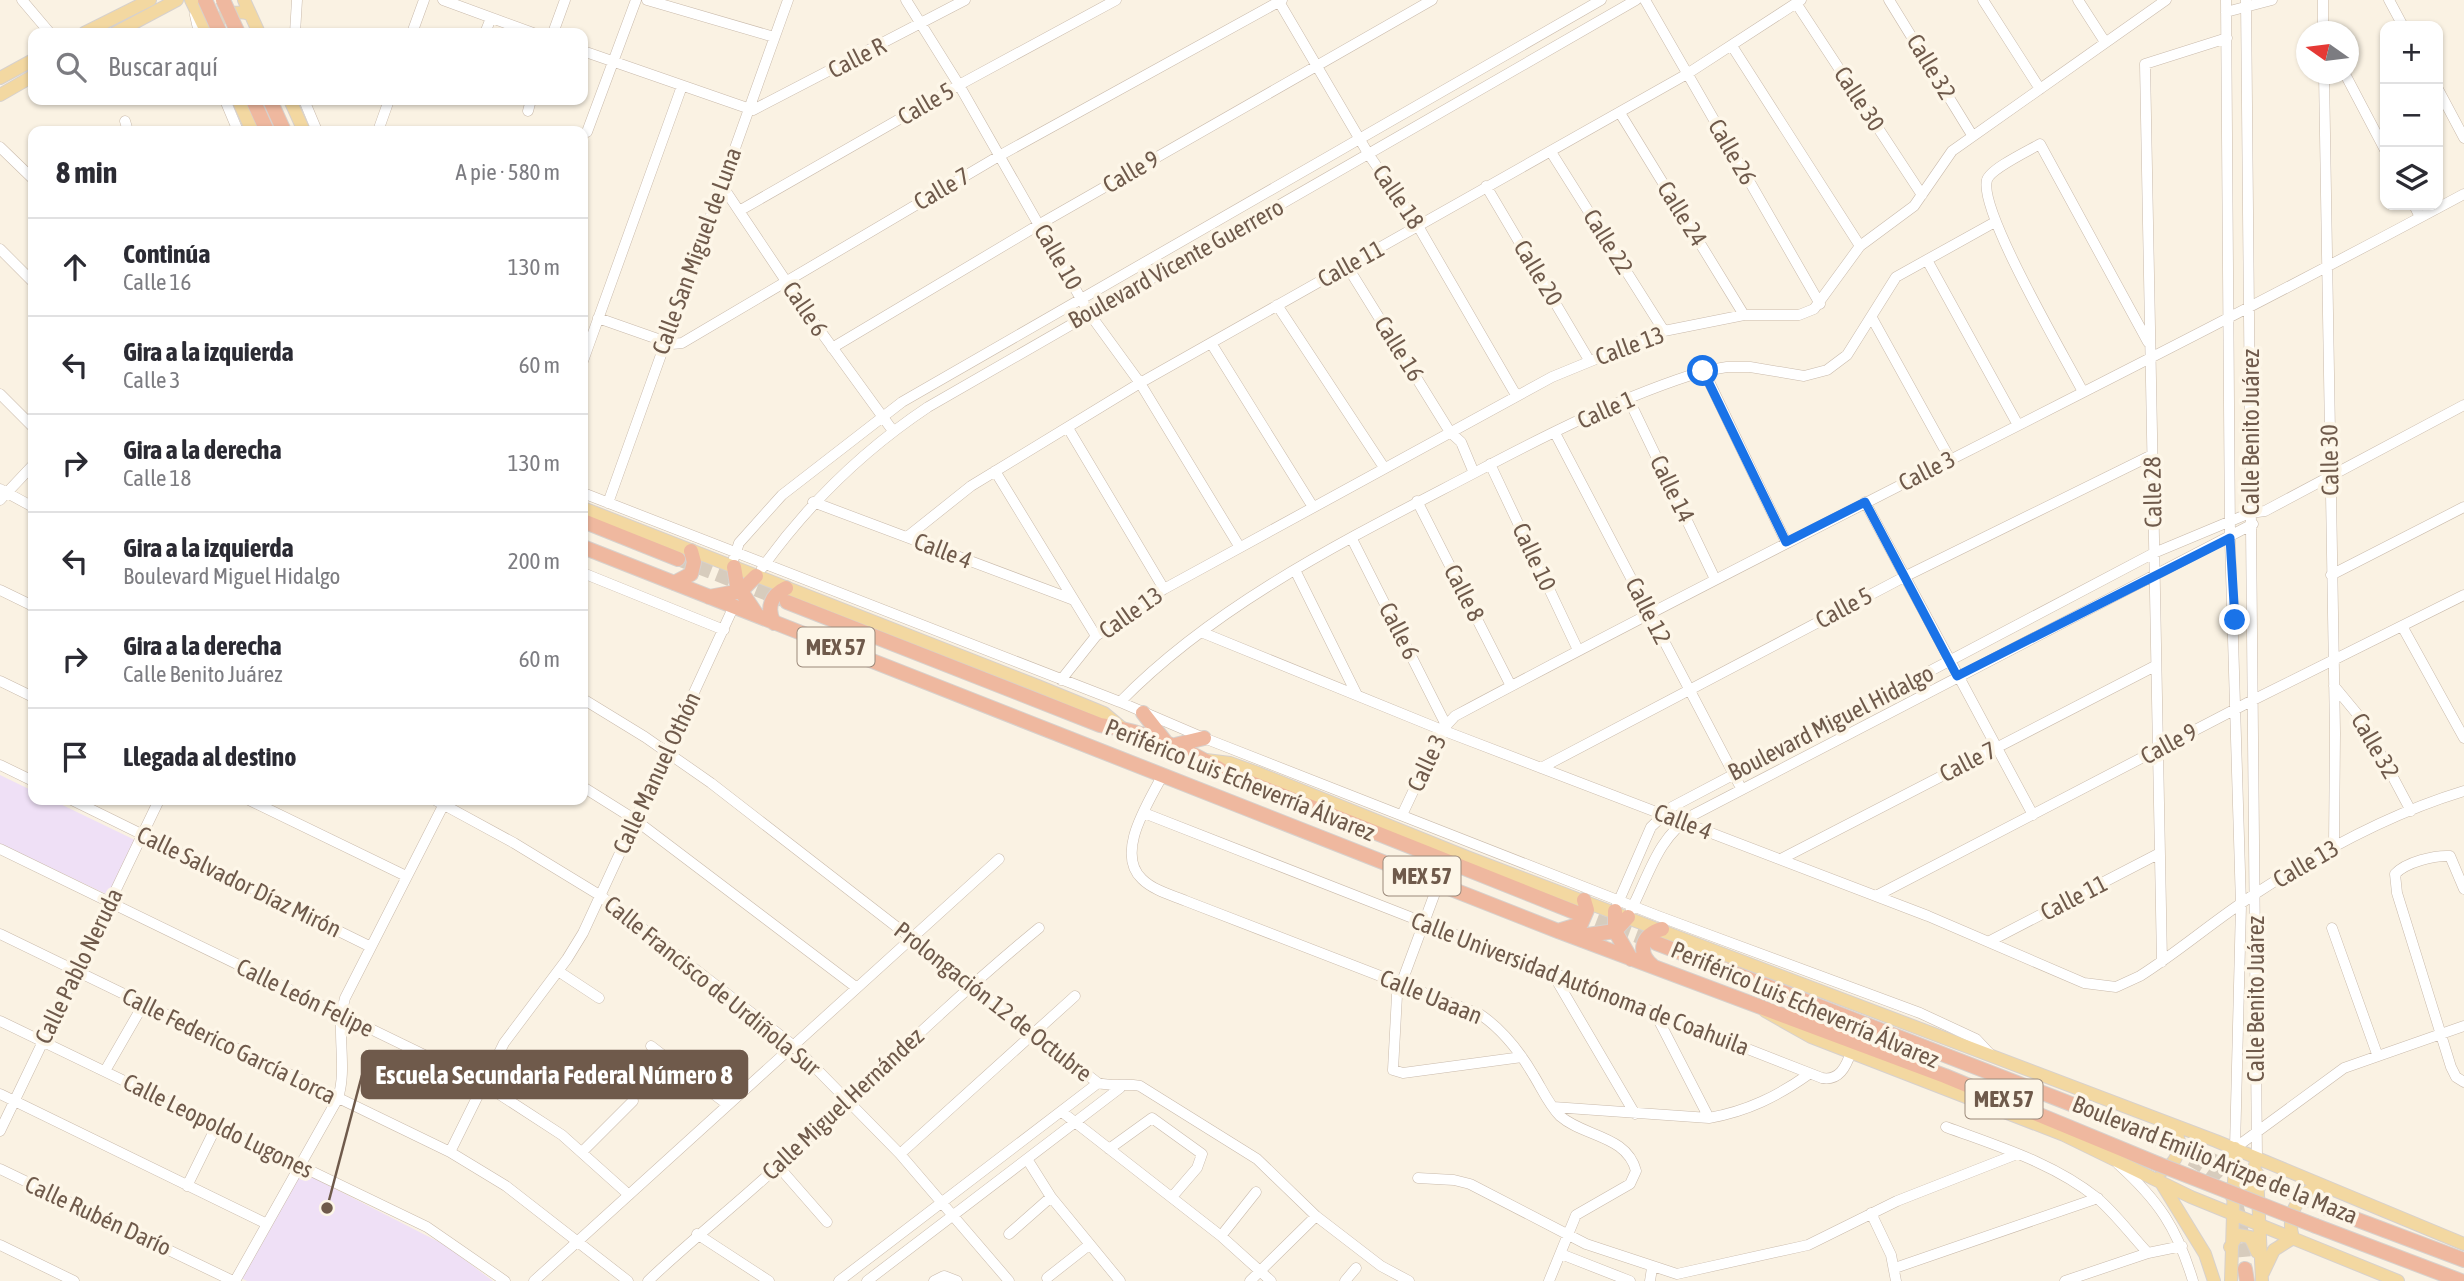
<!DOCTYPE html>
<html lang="es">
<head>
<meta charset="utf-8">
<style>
	body { margin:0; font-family:"Asap Condensed",sans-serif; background:#f7f7f7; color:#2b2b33 }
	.controls { position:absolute; right:21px; top:21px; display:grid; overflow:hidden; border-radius:14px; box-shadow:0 2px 5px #0004 }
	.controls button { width:63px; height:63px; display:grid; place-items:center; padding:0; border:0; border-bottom:2px solid #e1e1e2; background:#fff; color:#2b2b33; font:35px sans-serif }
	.compass { position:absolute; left:2296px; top:21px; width:63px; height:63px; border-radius:50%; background:#fff; box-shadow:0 2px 5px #0004; rotate:284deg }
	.stop { position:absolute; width:21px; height:21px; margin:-16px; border:5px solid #1a73e8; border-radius:50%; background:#fff }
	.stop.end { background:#1a73e8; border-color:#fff; box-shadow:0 2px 7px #0008 }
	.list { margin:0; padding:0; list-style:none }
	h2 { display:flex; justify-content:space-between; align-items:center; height:91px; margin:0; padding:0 28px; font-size:30px }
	h2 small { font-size:23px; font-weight:400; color:#7c7c81 }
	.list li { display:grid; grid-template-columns:46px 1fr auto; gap:21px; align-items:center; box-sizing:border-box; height:98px; padding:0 28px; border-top:2px solid #e1e1e2 }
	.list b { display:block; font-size:26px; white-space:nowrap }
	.list p { margin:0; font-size:23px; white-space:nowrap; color:#7c7c81 }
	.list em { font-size:23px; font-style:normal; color:#7c7c81 }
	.icon { flex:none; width:38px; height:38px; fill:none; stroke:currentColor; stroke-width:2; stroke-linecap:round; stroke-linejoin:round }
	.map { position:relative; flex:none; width:2464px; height:1281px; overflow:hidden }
	.search { position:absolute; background:#fff; box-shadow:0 2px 5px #0004; left:28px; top:28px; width:560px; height:77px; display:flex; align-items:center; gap:18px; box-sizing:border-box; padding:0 24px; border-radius:14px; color:#7c7c81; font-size:26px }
	.panel { position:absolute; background:#fff; box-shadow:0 2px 5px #0004; left:28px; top:126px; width:560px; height:679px; border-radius:14px }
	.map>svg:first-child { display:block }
	.education { fill:#efe0f6 }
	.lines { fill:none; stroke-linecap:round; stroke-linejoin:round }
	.highway-tunnel { stroke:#d7ccbd; stroke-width:14; stroke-dasharray:14 7; stroke-linecap:butt }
	.minor-casing { stroke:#c9baab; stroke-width:11 }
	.major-casing { stroke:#d7d1cd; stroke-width:14 }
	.highway-casing { stroke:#d7d1cd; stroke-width:16 }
	.minor { stroke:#fff; stroke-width:10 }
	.major { stroke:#f3d8a1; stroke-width:12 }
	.highway { stroke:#efb89f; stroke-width:14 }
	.highway-bridge-casing { stroke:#d7d1cd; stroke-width:16; stroke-linecap:butt }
	.highway-bridge { stroke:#efb89f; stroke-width:14 }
	.route { stroke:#1a73e8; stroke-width:9 }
	.labels { text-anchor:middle; stroke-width:7; stroke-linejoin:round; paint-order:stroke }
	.shield { fill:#fdf6e8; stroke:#9a897a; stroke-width:2 }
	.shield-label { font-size:23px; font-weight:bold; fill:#6f5a4b }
	.street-label { font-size:24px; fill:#6f5a4b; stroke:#fdf6e8 }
	.leader { fill:none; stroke:#6f5a4b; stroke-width:2.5 }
	.callout-dot { fill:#6f5a4b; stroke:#fdf6e8; stroke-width:2.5 }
	.callout { fill:#6f5a4b; stroke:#6f5a4b; stroke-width:2.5 }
	.callout-label { font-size:26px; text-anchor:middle; font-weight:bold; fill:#fff }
</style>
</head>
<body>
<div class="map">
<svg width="2464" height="1281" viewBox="0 0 2464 1281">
	<rect width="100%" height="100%" fill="#faf2e3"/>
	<path class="education" d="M0 775 33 791V800H52L135 840 108 895 0 844Z
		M302 1172 445 1245 493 1281H247L241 1278Z"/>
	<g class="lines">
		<path class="highway-tunnel" d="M678 559 783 600
			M1577 913 1656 943
			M2169 1142 2326 1208
			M2191 1159C2245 1188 2239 1215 2245 1269"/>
		<defs>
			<path id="minor" d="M22 0 50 33
				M443 0 533 33
				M647 0 774 37
				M906 0 959 85 1089 313 1140 383 1239 546
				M1278 0 1369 155 1418 226 1516 395
				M1645 0 1820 304
				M1889 0 1972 135
				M1983 0 2040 89
				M2078 0 2105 42
				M2226 0 2230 538 2241 905 2235 1148
				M2246 0 2257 1158
				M2389 0 2403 26
				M1796 3 1922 195
				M2226 12 2272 0
				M195 15 199 33
				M2323 32V0
				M295 33 297 0
				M412 33 424 0
				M485 33 491 18
				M553 33 565 0
				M1732 46 1860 246
				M583 51 753 110 965 0
				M2324 74 2335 733 2334 847
				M2345 74 2385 150
				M2438 89 2464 138
				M225 100 238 131
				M304 100 317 131
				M528 111 531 100
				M1620 113 1744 315
				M125 121 128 131
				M378 131 389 100
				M587 132 636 0
				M0 147 33 179
				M1551 152 1664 331
				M721 184 808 314 893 431
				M1486 186 1589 360
				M2414 205 2420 217
				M739 211 959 85 1116 0
				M0 249 33 282
				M1927 260 2018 425
				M1347 266 1450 432 1461 442 1474 473
				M1277 305 1383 466
				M598 318 672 344 682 343 999 156 1282 0
				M1872 318 1950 459
				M1211 343 1313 507
				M832 348 1040 224 1432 0
				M583 361 682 86
				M1704 371 1786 542
				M2083 392C2065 357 1978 210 1987 180 1990 169 2028 151 2040 144L2148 342
				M0 394 33 427
				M1629 400 1715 579
				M1068 428 1164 589
				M1555 433 1741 788
				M1490 464 1578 650
				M995 471 1096 636
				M0 489 33 507
				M583 493 1120 702 1204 738 1658 916 1920 1013 1976 1039 1991 1055
				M0 500 33 465
				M1417 501 1511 686
				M813 502 1074 600
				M1865 502 2033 815
				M608 503 788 0
				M907 537 971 486 1140 383 1687 74 1801 0
				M1352 539 1445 723
				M734 558 739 543 782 495 902 402 1601 0
				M762 568C808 504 862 451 928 407L1636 0
				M1296 572 1357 695
				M583 573 724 630
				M2331 575 2464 507
				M0 590 33 606
				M2402 626 2464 738
				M1201 632 1442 730 1928 916 2084 983 2116 987 2140 976C2181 950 2217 918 2258 892 2321 851 2391 813 2464 791
				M1061 680 1096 636 1164 589 1552 377 1664 331 1744 315H1799L1814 309 1860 246 1914 206 1952 151 2166 0
				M0 681 33 697
				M2334 686 2363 721 2411 811
				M583 699 645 737 711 783 1098 1083C1115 1087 1125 1083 1140 1086L1257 1159 1316 1216 1381 1266 1409 1281
				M1120 702C1219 601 1352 537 1476 472 1548 434 1625 395 1704 371L1727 367H1750L1804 376 1827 370 1847 355 1896 277 1995 222
				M0 765 33 781
				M1541 768 1906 576 2152 455
				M1163 774C1150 801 1114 852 1142 879 1153 890 1171 895 1186 901L1481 1015C1504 1031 1520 1052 1534 1076 1542 1089 1549 1105 1560 1116 1584 1137 1627 1135 1636 1171L1630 1184 1576 1215 1549 1281
				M583 787 634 819 857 988
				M72 800 369 946
				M249 800 406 876
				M435 800 514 843 601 896 794 1046 900 1154 1009 1281
				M1144 813 1822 1078C1839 1081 1846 1067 1851 1052
				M1402 815 1442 730 1455 716C1789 537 2131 373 2464 194
				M0 849 482 1083 562 1135 629 1195
				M1781 859 2155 666
				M1439 882 1397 995 1393 1070 1403 1073 1522 1057
				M2464 889 2450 856C2435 855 2406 862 2395 874L2397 893 2451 1067 2456 1077 2464 1082
				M1876 896 2253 700 2464 595
				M1617 905 1651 827 1672 807 2154 553 2250 513 2265 511 2464 405
				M1631 910C1649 875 1658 837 1693 815L2253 524
				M2332 928 2377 1054
				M0 934 450 1152 506 1186 628 1281
				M1990 941 2158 854
				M2162 962 2145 64 2227 38
				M558 971 599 998
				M1554 976 1635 1114
				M1656 1015 1709 1118
				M0 1021 427 1227 505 1281
				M651 1046 728 1105
				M105 1071 143 1005
				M0 1094 267 1224
				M1553 1107 1709 1118C1748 1111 1778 1096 1809 1074
				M1062 1112 1221 1236 1271 1281
				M1946 1127C1997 1146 2054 1163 2097 1198 2115 1213 2131 1235 2148 1253
				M0 1131 159 800
				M2235 1148 2344 1068 2464 1026
				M1109 1149 1152 1118 1202 1154 1197 1168 1172 1197
				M450 1152 504 1043 567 959 583 933 733 608
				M582 1152 633 1101
				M900 1154 1075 996
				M1027 1159 1051 1197 1120 1281
				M2118 1164C2159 1201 2177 1228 2193 1281
				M778 1166 827 1222
				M0 1169 233 1281
				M1418 1178 1454 1180 1470 1184 1586 1244 1677 1274 1808 1245 1897 1201 2017 1154
				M187 1186 217 1125
				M1871 1213 1891 1255 1896 1281
				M697 1234 769 1281
				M1009 1234 1051 1197
				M1221 1236 1256 1192
				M0 1245 74 1281
				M1561 1254 1630 1281
				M1895 1268 2098 1198
				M1047 1278 1089 1245
				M235 1281 338 1098C348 1066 335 1031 345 998L446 800
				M534 1281 999 859
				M648 1281C690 1241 736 1205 779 1165 865 1085 948 1003 1039 928
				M839 1281 1098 1083
				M867 1281 1120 1088
				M934 1281 944 1276 957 1281
				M1250 1281 1316 1216
				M1345 1281 1356 1268
				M1650 1281 1652 1268
				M2065 1281 2148 1253 2182 1246"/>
			<path id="major" d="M191 0 207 33
				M244 0 259 33
				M84 33 150 0
				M115 33 177 0
				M211 33C218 16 232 9 250 14
				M0 78 33 60
				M0 95 33 76
				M238 100 252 131
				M290 100 304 131
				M583 508 1038 686 1104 713 1122 728
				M1206 760 1230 763 1258 773 1467 857 2216 1141 2464 1244
				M1765 1011 1811 1037 2064 1135 2191 1197 2398 1281
				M2162 1171C2181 1161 2186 1137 2168 1124
				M2257 1173 2262 1281
				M2162 1184 2205 1254 2214 1281
				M2232 1197 2240 1196 2249 1187 2257 1158
				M2293 1238C2286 1215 2297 1196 2318 1185
				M2230 1247 2238 1235 2250 1237 2257 1252
				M2263 1273 2274 1250 2293 1238
				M2231 1281 2235 1148"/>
			<path id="highway" d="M253 100 267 131
				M270 100 284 131
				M583 521 678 559
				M583 547 1558 931 1945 1076 2158 1164
				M734 567 737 585 757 615
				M674 583 691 574 694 562 691 551
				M709 597 741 591 756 576
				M787 602 1100 725C1143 731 1190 750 1226 773L1577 913
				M774 623C766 608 771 595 786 588
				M1143 713 1168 745
				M1171 746 1204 738
				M1615 911V931L1631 959
				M1558 931 1581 924 1587 910 1584 900
				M1581 936 1615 931 1628 917
				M1656 943 2169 1142
				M1653 966C1636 953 1642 934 1662 929
				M2326 1208 2464 1260
				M2316 1226 2461 1281
				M2245 1269 2247 1281"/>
		</defs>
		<use href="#minor" class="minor-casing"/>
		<use href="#major" class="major-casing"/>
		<use href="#highway" class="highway-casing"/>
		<use href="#minor" class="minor"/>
		<use href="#major" class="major"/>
		<use href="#highway" class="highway"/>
		<defs>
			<path id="highway-bridge" d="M205 0 220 33
				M223 0 238 33
				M2158 1164 2316 1226"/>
		</defs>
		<use href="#highway-bridge" class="highway-bridge-casing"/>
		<use href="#highway-bridge" class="highway-bridge"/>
	</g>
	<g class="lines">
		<path class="route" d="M1703 371 1786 542 1865 502 1957 676 2230 538 2235 620"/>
	</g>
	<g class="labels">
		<g class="shield">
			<rect x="797.5" y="627.5" width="77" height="39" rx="5"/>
			<rect x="1383.5" y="856.5" width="77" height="39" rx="5"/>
			<rect x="1965.5" y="1079.5" width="77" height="39" rx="5"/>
		</g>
		<g class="shield-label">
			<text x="836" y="655">MEX 57</text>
			<text x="1422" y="884">MEX 57</text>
			<text x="2004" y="1107">MEX 57</text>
		</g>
		<g class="street-label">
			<text transform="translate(857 58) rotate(-27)" y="8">Calle R</text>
			<text transform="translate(1931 67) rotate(59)" y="8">Calle 32</text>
			<text transform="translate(1859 99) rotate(57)" y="8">Calle 30</text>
			<text transform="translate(926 104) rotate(-30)" y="8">Calle 5</text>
			<text transform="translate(1732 152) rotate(60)" y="8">Calle 26</text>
			<text transform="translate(1131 172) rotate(-30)" y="8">Calle 9</text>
			<text transform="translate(942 189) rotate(-30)" y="8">Calle 7</text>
			<text transform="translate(1398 197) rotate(56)" y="8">Calle 18</text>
			<text transform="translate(1682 214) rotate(58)" y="8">Calle 24</text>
			<text transform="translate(1608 242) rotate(58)" y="8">Calle 22</text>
			<text transform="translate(697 251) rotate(-70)" y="8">Calle San Miguel de Luna</text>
			<text transform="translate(1058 257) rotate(60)" y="8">Calle 10</text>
			<text transform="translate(1176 264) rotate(-29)" y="8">Boulevard Vicente Guerrero</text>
			<text transform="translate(1351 264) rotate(-29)" y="8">Calle 11</text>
			<text transform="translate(1538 273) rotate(59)" y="8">Calle 20</text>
			<text transform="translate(805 309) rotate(56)" y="8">Calle 6</text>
			<text transform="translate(1630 346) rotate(-20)" y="8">Calle 13</text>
			<text transform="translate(1399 349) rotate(58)" y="8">Calle 16</text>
			<text transform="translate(1606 410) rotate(-24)" y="8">Calle 1</text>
			<text transform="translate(2251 432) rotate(-90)" y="8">Calle Benito Juárez</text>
			<text transform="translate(2330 460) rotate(-91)" y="8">Calle 30</text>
			<text transform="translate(1927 471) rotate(-27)" y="8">Calle 3</text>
			<text transform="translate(1672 489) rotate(64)" y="8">Calle 14</text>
			<text transform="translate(2153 492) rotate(-91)" y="8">Calle 28</text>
			<text transform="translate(943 551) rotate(21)" y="8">Calle 4</text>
			<text transform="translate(1534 557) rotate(65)" y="8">Calle 10</text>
			<text transform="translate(1464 593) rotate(63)" y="8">Calle 8</text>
			<text transform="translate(1844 608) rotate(-28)" y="8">Calle 5</text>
			<text transform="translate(1648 611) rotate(63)" y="8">Calle 12</text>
			<text transform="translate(1131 613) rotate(-35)" y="8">Calle 13</text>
			<text transform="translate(1399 631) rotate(63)" y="8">Calle 6</text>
			<text transform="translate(1831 723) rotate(-27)" y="8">Boulevard Miguel Hidalgo</text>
			<text transform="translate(2169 744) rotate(-28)" y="8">Calle 9</text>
			<text transform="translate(2375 746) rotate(60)" y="8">Calle 32</text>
			<text transform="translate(1968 762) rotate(-27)" y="8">Calle 7</text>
			<text transform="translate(1427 763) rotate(-65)" y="8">Calle 3</text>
			<text transform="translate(657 773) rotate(-65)" y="8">Calle Manuel Othón</text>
			<text transform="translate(1240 780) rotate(22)" y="8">Periférico Luis Echeverría Álvarez</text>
			<text transform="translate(1683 822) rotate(21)" y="8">Calle 4</text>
			<text transform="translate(2306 864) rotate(-30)" y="8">Calle 13</text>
			<text transform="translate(239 882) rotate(26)" y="8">Calle Salvador Díaz Mirón</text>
			<text transform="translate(2074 898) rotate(-27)" y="8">Calle 11</text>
			<text transform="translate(79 966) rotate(-64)" y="8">Calle Pablo Neruda</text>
			<text transform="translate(1580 984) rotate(21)" y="8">Calle Universidad Autónoma de Coahuila</text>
			<text transform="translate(712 986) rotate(39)" y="8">Calle Francisco de Urdiñola Sur</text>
			<text transform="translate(1431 997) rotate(22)" y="8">Calle Uaaan</text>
			<text transform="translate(305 998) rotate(26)" y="8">Calle León Felipe</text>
			<text transform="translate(2256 999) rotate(-90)" y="8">Calle Benito Juárez</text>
			<text transform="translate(993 1002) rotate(38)" y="8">Prolongación 12 de Octubre</text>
			<text transform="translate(1805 1005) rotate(23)" y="8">Periférico Luis Echeverría Álvarez</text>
			<text transform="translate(229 1046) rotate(26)" y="8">Calle Federico García Lorca</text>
			<text transform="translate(843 1104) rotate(-43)" y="8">Calle Miguel Hernández</text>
			<text transform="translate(218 1126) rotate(26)" y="8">Calle Leopoldo Lugones</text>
			<text transform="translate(2215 1160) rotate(22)" y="8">Boulevard Emilio Arizpe de la Maza</text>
			<text transform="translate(98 1216) rotate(25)" y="8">Calle Rubén Darío</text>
		</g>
	</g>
	<path class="leader" d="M327 1208L362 1075"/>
	<circle class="callout-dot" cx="327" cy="1208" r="7"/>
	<rect class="callout" x="362" y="1051" width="385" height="47" rx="7"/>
	<g class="callout-label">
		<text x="554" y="1084">Escuela Secundaria Federal Número 8</text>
	</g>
</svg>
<div class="controls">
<button>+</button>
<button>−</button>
<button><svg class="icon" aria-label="layers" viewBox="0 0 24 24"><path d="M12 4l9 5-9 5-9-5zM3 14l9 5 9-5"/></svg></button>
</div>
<svg class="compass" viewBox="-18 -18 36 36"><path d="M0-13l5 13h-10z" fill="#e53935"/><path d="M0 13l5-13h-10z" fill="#7c7c81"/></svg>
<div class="stop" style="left:1703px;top:371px"></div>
<div class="stop end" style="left:2235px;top:620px"></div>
<div class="search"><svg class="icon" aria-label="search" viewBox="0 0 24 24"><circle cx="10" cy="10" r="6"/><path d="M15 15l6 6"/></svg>Buscar aquí</div>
<section class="panel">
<h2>8 min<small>A pie · 580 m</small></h2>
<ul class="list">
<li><svg class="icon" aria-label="ahead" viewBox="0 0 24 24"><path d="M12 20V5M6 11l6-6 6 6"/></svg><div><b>Continúa</b><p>Calle 16</p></div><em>130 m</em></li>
<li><svg class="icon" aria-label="left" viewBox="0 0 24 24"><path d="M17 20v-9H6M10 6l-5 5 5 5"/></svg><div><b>Gira a la izquierda</b><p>Calle 3</p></div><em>60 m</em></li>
<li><svg class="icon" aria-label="right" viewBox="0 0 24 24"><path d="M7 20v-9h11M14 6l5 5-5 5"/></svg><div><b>Gira a la derecha</b><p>Calle 18</p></div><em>130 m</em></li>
<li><svg class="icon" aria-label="left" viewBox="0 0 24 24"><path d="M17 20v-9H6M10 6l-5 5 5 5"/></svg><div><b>Gira a la izquierda</b><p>Boulevard Miguel Hidalgo</p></div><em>200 m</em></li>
<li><svg class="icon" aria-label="right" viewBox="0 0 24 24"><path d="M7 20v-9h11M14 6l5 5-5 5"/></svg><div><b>Gira a la derecha</b><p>Calle Benito Juárez</p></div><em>60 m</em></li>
<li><svg class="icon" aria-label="arrive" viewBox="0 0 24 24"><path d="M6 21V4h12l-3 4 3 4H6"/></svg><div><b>Llegada al destino</b></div></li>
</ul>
</section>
</div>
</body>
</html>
